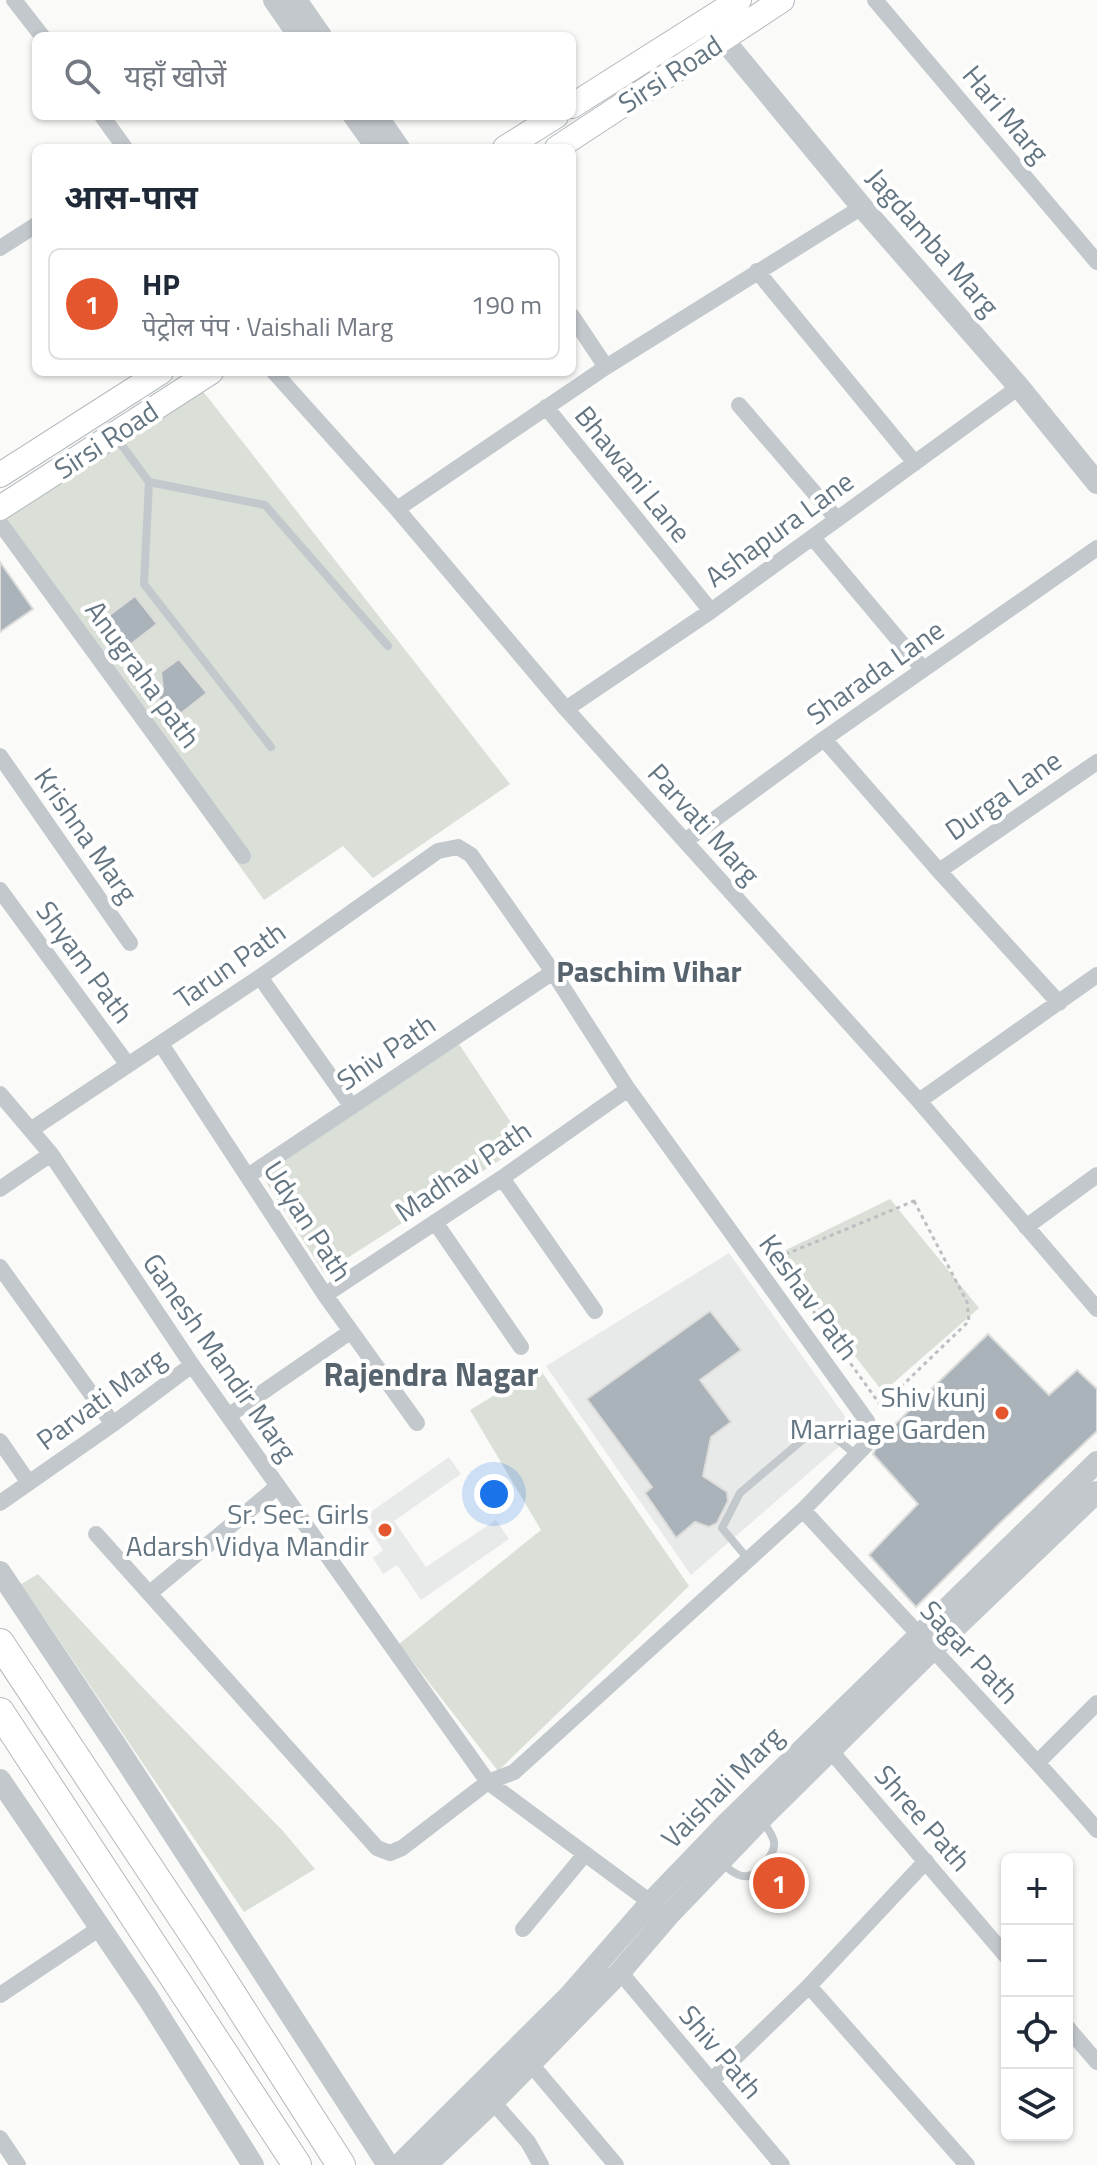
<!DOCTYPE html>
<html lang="hi">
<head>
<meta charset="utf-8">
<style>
	body { margin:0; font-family:"Titillium Web","Noto Sans Devanagari",sans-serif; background:#f6f6f7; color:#1f2937 }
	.controls { position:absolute; right:24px; bottom:24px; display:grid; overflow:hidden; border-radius:12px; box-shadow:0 2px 6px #0004 }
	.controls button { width:72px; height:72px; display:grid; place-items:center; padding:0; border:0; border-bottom:2px solid #e0e1e3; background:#fff; color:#1f2937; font:40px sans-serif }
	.you { position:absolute; left:494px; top:1494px; width:28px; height:28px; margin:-20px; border:6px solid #fff; border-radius:50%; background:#1a73e8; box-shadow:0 0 0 12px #1a73e833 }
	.badge { display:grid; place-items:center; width:52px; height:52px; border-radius:50%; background:#e4572e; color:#fff; font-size:26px; font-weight:700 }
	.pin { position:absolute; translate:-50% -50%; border:4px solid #fff; box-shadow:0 2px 8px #0006 }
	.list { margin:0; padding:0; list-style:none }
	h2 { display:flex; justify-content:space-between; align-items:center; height:104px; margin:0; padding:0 32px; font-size:34px }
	h2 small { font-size:26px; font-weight:400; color:#747a83 }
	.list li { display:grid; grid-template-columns:52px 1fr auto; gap:24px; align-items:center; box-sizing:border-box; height:112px; margin:0 16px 16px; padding:0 16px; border:2px solid #e0e1e3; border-radius:12px }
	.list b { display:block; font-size:30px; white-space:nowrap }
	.list p { margin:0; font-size:26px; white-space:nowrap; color:#747a83 }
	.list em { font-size:26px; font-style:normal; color:#747a83 }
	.icon { flex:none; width:44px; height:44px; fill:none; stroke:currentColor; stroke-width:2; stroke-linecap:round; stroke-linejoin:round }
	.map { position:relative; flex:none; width:1097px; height:2165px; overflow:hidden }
	.search { position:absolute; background:#fff; box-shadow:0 2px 6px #0004; left:32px; top:32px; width:544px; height:88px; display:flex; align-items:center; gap:20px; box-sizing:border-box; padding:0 28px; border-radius:12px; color:#747a83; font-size:30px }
	.panel { position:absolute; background:#fff; box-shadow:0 2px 6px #0004; left:32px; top:144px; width:544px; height:232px; border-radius:12px }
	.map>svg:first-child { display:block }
	.built { fill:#e8e9e9 }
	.green { fill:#dadfd7 }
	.building { fill:#aab3b9; stroke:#dcdcda; stroke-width:2 }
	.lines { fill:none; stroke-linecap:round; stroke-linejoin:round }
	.secondary-casing { stroke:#b3babf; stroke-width:26 }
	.trunk-casing { stroke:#b4b9bd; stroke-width:30 }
	.path { stroke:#bbbfc2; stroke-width:3; stroke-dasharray:4 4; stroke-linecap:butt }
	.service { stroke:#c3c8cc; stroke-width:8 }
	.minor { stroke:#c3c8cc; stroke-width:16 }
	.tertiary { stroke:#c3c8cc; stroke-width:22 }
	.secondary { stroke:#fff; stroke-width:24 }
	.trunk { stroke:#fff; stroke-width:28 }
	.poi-dot { fill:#e4572e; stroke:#fff; stroke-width:3 }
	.labels { text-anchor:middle; stroke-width:8; stroke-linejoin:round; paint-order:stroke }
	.street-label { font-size:28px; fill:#657683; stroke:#fff }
	.poi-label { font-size:28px; fill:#657683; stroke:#fff; text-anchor:end }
	.neighbourhood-label { font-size:30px; font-weight:bold; fill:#57646e; stroke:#fff }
	.quarter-label { font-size:32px; font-weight:bold; fill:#57646e; stroke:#fff }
</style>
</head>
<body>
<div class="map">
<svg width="1097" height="2165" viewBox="0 0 1097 2165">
	<rect width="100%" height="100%" fill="#fafaf8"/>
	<path class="built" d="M729 1253 849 1422 842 1444 691 1575 546 1366Z
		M449 1457 461 1474 394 1521 426 1567 496 1520 509 1539 421 1600 397 1565 383 1574 373 1558 383 1550 362 1518Z"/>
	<path class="green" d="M202 390 510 784 373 878 343 846 264 900 0 532V523Z
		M459 1044 525 1144 324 1273 262 1176Z
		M890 1199 979 1308 883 1392 776 1255Z
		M539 1368 689 1586 498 1771 399 1644 541 1530 470 1410Z
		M38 1574 143 1688 282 1830 315 1869 244 1912 21 1584Z"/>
	<path class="building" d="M0 562 33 609 0 632Z
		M135 596 157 624 122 651 105 631 107 617Z
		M179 659 207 693 175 718 156 695 163 689 161 672Z
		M710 1311 741 1350 700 1380 731 1422 711 1437 703 1476 727 1492 728 1501 717 1523 709 1527 695 1522 676 1538 645 1493 652 1487 587 1399Z
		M988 1334 1049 1395 1077 1370 1097 1389V1431L1001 1522 916 1607 869 1555 918 1504 873 1454 881 1438Z"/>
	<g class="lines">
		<defs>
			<path id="secondary" d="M572 106 739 0
				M505 148 556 116
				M557 148 782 0
				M0 475 161 372
				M0 508 211 372"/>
			<path id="trunk" d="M0 1643 203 1949 341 2165
				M0 1712 297 2165"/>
		</defs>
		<use href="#secondary" class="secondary-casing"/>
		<use href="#trunk" class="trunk-casing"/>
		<path class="path" d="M914 1201 967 1302 969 1321 881 1406 782 1267 784 1255Z"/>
		<path class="service" d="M115 436 149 482 265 505 388 646
			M149 482 144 584 271 747
			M748 1559 722 1528 740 1493 820 1425 856 1455
			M721 1862C727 1868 738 1878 748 1876 759 1874 776 1853 774 1842 773 1835 766 1826 762 1820"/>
		<path class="minor" d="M14 0 42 36
			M875 0 1097 262
			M102 116 125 148
			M0 248 36 225
			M757 271 915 463
			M572 316 606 367
			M274 372 397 509 566 709 919 1101 1097 1309
			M739 405 836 518
			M546 407 711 611
			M397 509 606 367 862 207
			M0 523 243 856
			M813 538 923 669
			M566 709 711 611 1019 387
			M824 739 939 871 1059 1003
			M0 756 130 943
			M685 841 824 739 1097 548
			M939 871 1097 762
			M0 890 128 1065
			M260 977 352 1107
			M161 1044 325 1295 417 1423
			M0 1094 51 1154 192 1365 488 1782 657 1907
			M919 1101 1097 975
			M32 1129 260 977 438 851 458 847 471 855 553 972 628 1089 867 1421 871 1432 866 1445 803 1510 514 1772 488 1782 402 1848 390 1853 377 1848 96 1534
			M248 1176 553 972
			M502 1178 595 1311
			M0 1189 51 1154
			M435 1222 521 1347
			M1026 1227 1097 1175
			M0 1267 113 1424
			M325 1295 502 1178 628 1089
			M228 1416 350 1332
			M0 1441 29 1483
			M0 1503 113 1424 192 1365
			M803 1510C901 1617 1002 1720 1097 1830
			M150 1593 278 1486
			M830 1750 1007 1957
			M1038 1762 1097 1703
			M523 1929 585 1854
			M620 1972 782 2165
			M809 1986 967 2165
			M0 1995 100 1928
			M1067 2027 1097 2062
			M524 2056 616 2165
			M711 2081 809 1986 926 1861
			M486 2094 528 2142 541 2165
			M0 2138 18 2165"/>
		<path class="tertiary" d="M274 0 299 36
			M296 0 321 36
			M723 39 862 207 1019 387 1097 483
			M354 116 377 148
			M377 116 399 148
			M0 1572 119 1750 388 2165
			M0 1780 148 1998 253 2165
			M399 2165 570 1995 651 1902 726 1824 1097 1462
			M426 2165 494 2101 620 1972 668 1916 761 1819 933 1649 1097 1492"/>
		<use href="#secondary" class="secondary"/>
		<use href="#trunk" class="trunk"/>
	</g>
	<g class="poi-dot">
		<circle cx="1002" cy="1413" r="8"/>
		<circle cx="385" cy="1530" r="8"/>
	</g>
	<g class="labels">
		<g class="street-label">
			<text transform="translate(670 74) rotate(-33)" y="10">Sirsi Road</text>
			<text transform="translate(1006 114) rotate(50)" y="10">Hari Marg</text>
			<text transform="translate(933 242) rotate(49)" y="10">Jagdamba Marg</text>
			<text transform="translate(106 440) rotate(-33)" y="10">Sirsi Road</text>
			<text transform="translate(633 474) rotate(51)" y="10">Bhawani Lane</text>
			<text transform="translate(779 529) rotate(-36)" y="10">Ashapura Lane</text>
			<text transform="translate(875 672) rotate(-35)" y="10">Sharada Lane</text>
			<text transform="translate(143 674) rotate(54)" y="10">Anugraha path</text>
			<text transform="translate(1003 795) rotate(-35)" y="10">Durga Lane</text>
			<text transform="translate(704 824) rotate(48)" y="10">Parvati Marg</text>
			<text transform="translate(86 835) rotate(55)" y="10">Krishna Marg</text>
			<text transform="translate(85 962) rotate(54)" y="10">Shyam Path</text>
			<text transform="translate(230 965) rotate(-35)" y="10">Tarun Path</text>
			<text transform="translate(386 1052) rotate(-34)" y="10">Shiv Path</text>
			<text transform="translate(463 1171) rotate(-34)" y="10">Madhav Path</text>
			<text transform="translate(308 1221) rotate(57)" y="10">Udyan Path</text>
			<text transform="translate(809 1297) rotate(54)" y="10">Keshav Path</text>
			<text transform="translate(220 1357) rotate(55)" y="10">Ganesh Mandir Marg</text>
			<text transform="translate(101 1399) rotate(-36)" y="10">Parvati Marg</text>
			<text transform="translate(970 1652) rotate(47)" y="10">Sagar Path</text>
			<text transform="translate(722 1787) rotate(-45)" y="10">Vaishali Marg</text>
			<text transform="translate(923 1818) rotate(49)" y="10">Shree Path</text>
			<text transform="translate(721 2052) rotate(50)" y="10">Shiv Path</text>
		</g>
		<g class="poi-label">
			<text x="986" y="1407">Shiv kunj<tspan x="986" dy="32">Marriage Garden</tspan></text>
			<text x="369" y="1524">Sr. Sec. Girls<tspan x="369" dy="32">Adarsh Vidya Mandir</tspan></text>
		</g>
		<g class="neighbourhood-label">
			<text x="649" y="982">Paschim Vihar</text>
		</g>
		<g class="quarter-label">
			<text x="431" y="1386">Rajendra Nagar</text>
		</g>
	</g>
</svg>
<div class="controls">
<button>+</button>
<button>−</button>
<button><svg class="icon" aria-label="locate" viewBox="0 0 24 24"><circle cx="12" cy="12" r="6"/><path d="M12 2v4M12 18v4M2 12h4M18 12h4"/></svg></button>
<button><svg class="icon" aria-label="layers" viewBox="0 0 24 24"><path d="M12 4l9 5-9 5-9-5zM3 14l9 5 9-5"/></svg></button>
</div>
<div class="you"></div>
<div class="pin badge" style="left:779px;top:1883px">1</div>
<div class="search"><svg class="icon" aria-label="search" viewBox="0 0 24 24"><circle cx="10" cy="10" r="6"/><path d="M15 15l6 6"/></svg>यहाँ खोजें</div>
<section class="panel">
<h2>आस-पास<small></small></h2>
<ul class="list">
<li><span class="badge">1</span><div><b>HP</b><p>पेट्रोल पंप · Vaishali Marg</p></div><em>190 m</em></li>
</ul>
</section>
</div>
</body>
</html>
